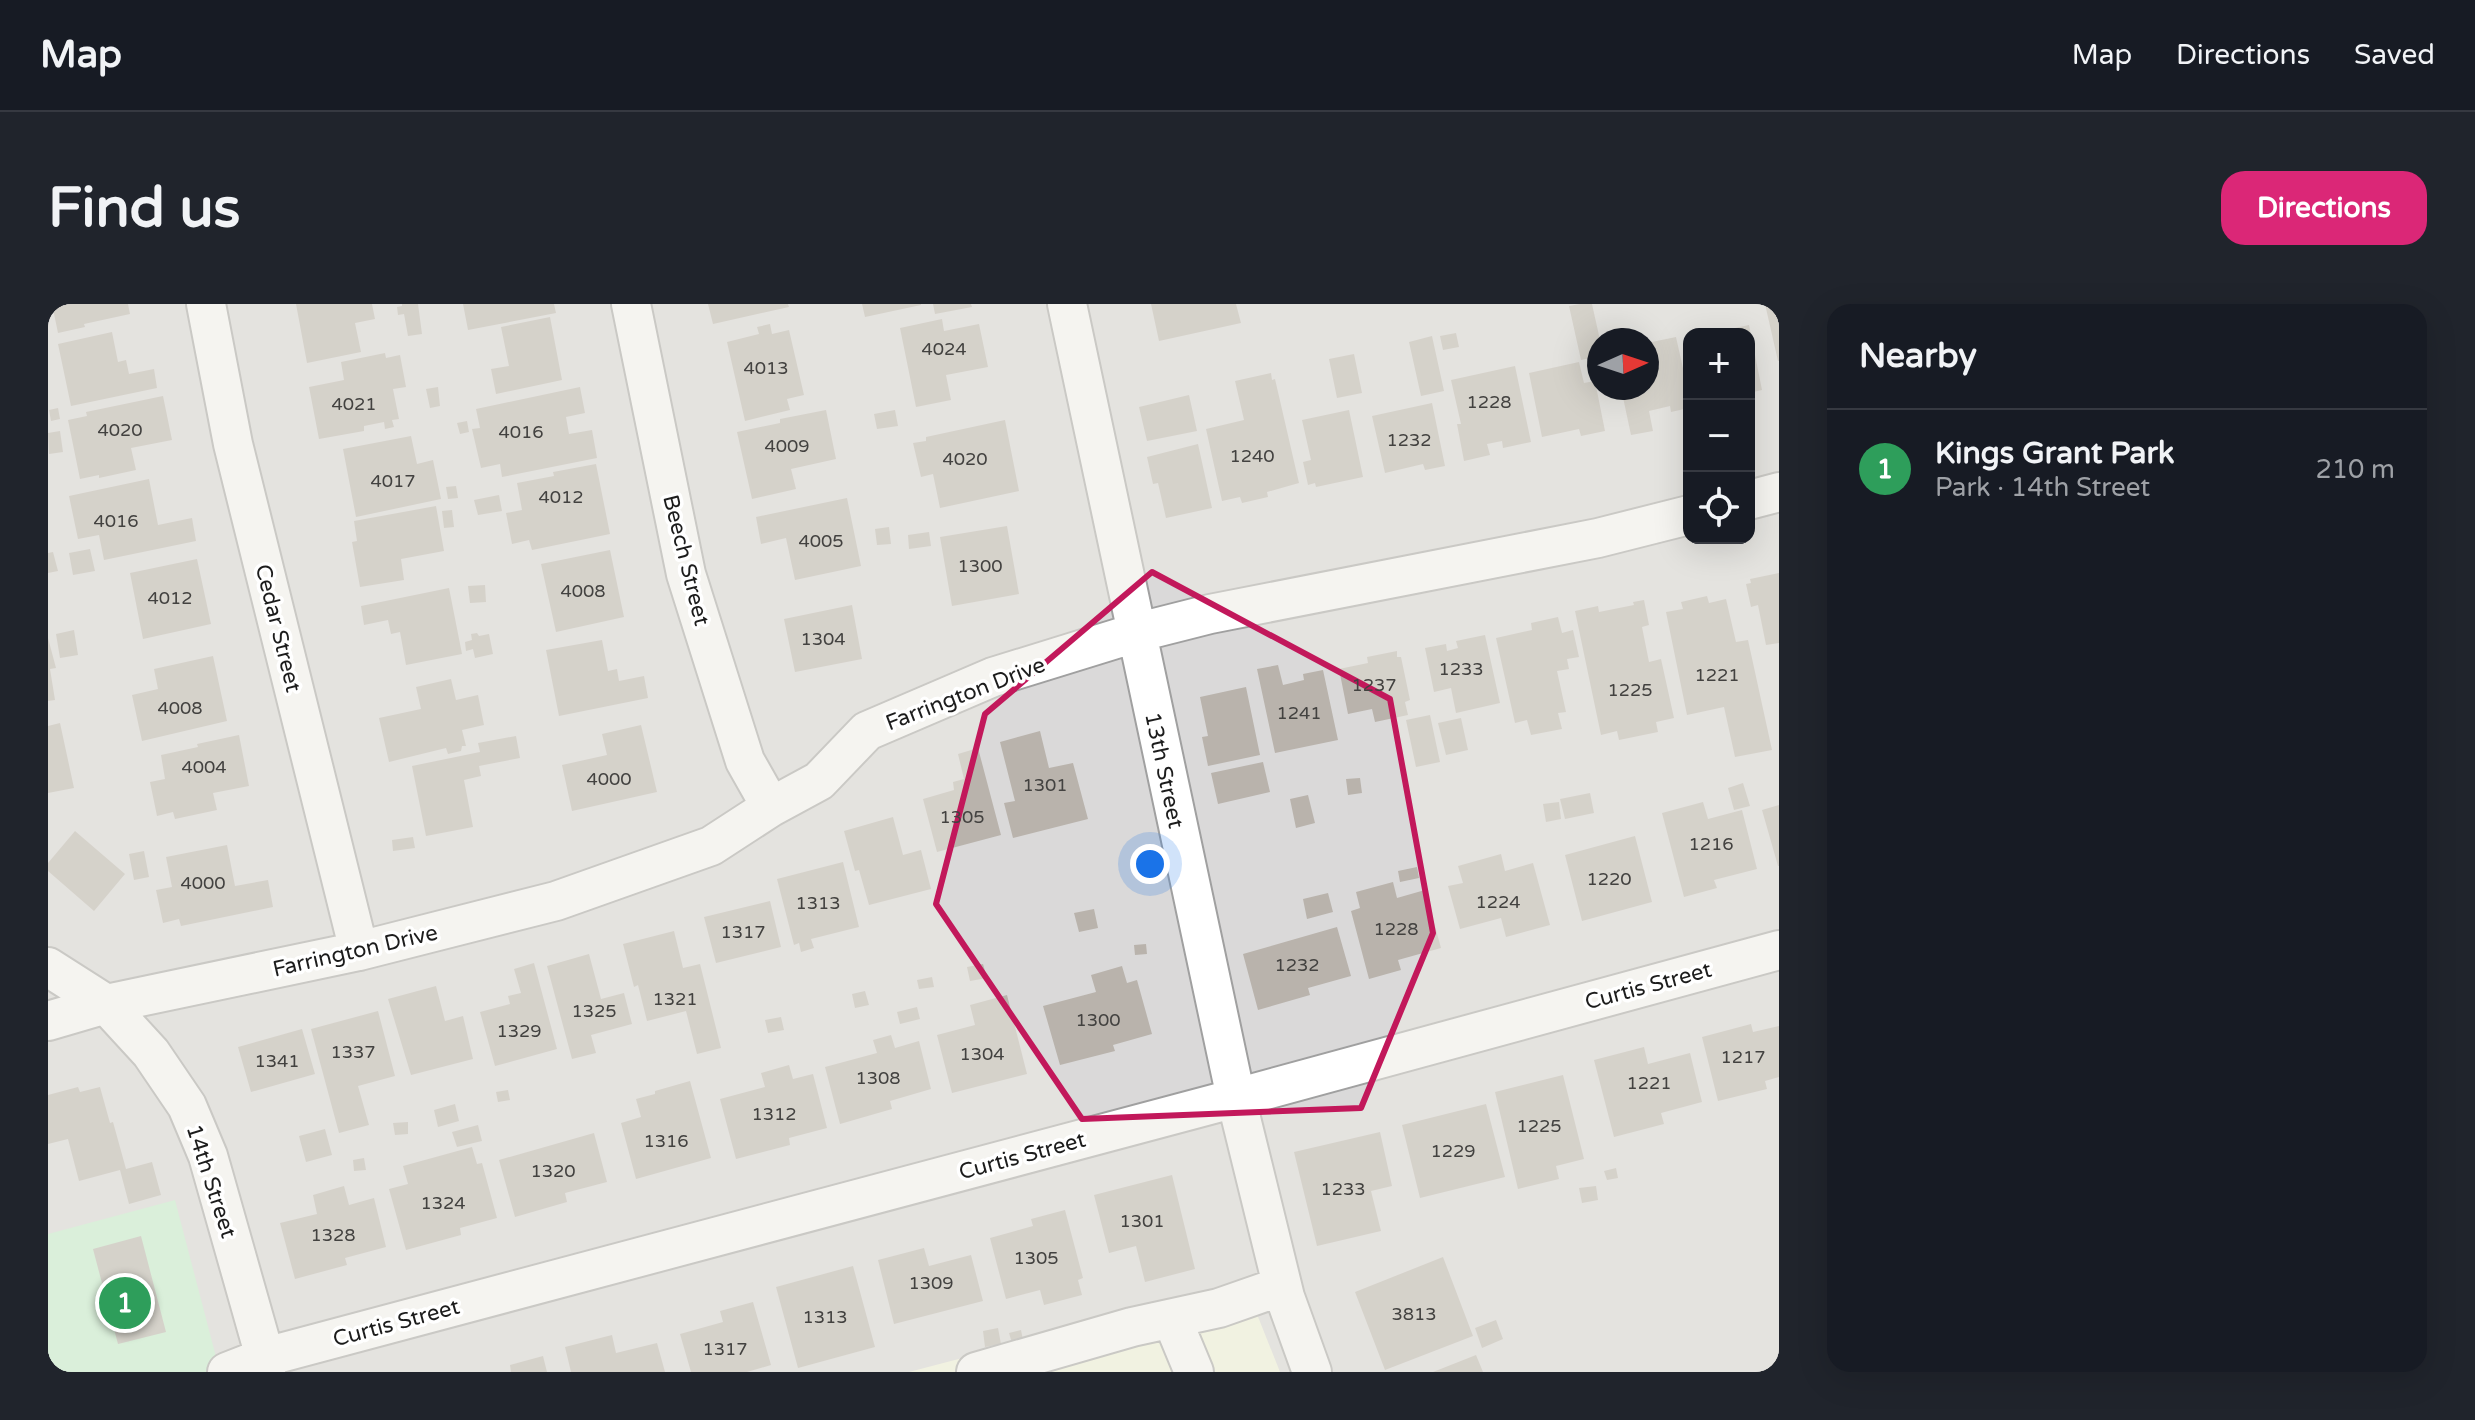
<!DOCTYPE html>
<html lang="en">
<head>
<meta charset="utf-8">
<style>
	body { margin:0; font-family:"Varela Round",sans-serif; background:#20242c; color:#f1f3f6 }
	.controls { position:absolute; right:24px; top:24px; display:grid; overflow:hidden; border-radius:16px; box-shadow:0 8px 32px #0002 }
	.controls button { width:72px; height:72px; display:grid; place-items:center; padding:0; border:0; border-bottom:2px solid #363941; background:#171b24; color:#f1f3f6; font:40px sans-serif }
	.compass { position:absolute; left:1539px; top:24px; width:72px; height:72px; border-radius:50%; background:#171b24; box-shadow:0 8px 32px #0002; rotate:87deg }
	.you { position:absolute; left:1102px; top:560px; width:28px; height:28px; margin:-20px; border:6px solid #fff; border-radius:50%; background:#1a73e8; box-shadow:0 0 0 12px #1a73e833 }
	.badge { display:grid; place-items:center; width:52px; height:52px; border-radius:50%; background:#db2777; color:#fff; font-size:26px; font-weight:700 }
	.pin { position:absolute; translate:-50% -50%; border:4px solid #fff; box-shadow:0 2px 8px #0006 }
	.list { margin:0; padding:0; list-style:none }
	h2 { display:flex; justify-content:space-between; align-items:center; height:104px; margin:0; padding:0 32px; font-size:34px }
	h2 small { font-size:26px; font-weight:400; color:#9ea1a6 }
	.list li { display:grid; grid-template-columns:52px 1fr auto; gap:24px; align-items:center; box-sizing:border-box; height:120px; padding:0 32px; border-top:2px solid #363941 }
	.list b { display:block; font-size:30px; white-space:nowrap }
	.list p { margin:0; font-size:26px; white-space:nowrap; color:#9ea1a6 }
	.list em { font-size:26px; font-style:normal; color:#9ea1a6 }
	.icon { flex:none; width:44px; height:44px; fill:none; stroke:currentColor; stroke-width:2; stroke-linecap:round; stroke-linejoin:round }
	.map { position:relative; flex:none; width:1731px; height:1068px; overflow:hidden; border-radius:24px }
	header { display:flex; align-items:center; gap:48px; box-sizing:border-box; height:112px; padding:0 40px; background:#171b24; border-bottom:2px solid #363941 }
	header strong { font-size:38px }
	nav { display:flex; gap:44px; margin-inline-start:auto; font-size:28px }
	.intro { display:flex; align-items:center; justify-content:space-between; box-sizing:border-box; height:192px; padding:0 48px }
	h1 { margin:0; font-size:56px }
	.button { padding:20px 36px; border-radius:24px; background:#db2777; color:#fff; font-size:28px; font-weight:700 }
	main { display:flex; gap:48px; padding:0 48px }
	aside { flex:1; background:#171b24; border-radius:24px; box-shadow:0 8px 32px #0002 }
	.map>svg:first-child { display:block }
	.residential { fill:#dad9d9; fill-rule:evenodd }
	.education { fill:#f7fbdd }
	.park { fill:#c3f3ce }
	.building { fill:#b9b3ac }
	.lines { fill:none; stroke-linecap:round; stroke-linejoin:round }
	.minor-casing { stroke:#a0a0a0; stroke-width:42 }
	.minor { stroke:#fff; stroke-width:38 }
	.marked { fill:none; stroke:#c2185b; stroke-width:6; stroke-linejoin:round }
	.labels { text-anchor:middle; stroke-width:7; stroke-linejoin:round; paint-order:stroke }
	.number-label { font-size:18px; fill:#434240 }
	.street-label { font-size:22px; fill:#1c1c1c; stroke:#fff }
</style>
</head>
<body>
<header>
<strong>Map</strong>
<nav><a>Map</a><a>Directions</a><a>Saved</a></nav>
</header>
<div class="intro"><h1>Find us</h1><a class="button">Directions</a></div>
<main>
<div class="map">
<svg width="1731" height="1068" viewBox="0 0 1731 1068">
	<rect width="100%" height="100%" fill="#edebe3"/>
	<path class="residential" d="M0 0H1731V1068H0ZM1641 30H1701V234H1641ZM1551 36H1599V84H1551Z"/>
	<path class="education" d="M1197 980 1232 1068H861Z"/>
	<path class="park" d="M127 896 172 1068H0V930Z"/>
	<path class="building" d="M4 0H80L82 10 36 20 37 23 10 29Z
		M248 0H324L327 15 307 19 313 48 259 59Z
		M354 0H370L374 30 360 32 356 10 350 11 349 3 354 2Z
		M415 0H506L508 9 420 26Z
		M660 0H740L741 3 665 20Z
		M814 0H873V1L817 13Z
		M885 0H923L924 3 887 10Z
		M1103 0H1188L1193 19 1111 37Z
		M1532 0H1544L1552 36 1551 52 1533 56 1521 2Z
		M1717 0H1731V57H1730Z
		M502 13 514 76 448 90 443 65 461 62 453 23Z
		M894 15 896 27 931 20 940 63 898 71 903 96 868 103 852 24Z
		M722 20 724 30 741 26 756 91 739 95 742 106 697 117 679 38 711 30 709 23Z
		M1701 21 1714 86 1701 89V30L1664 29Z
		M64 28 70 58 78 56 81 70 106 65 109 84 23 102 10 40Z
		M1408 29 1411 43 1395 46 1392 32Z
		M1384 32 1396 87 1373 92 1361 38Z
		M1628 33 1641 91V104L1623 108 1622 102 1601 107 1605 127 1583 131 1573 84H1599V39Z
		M337 49 338 54 352 51 358 83 345 85 351 115 344 116 346 123 337 125 336 118 316 122V127L271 135 261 83 296 76 293 58Z
		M1306 50 1314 89 1289 94 1281 55Z
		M1531 58 1536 79 1547 77 1557 127 1533 132 1531 125 1494 133 1481 69Z
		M1467 62 1483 138 1455 144 1454 137 1439 140 1442 151 1416 157 1409 120H1413L1403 76Z
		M1223 69 1224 76 1227 75 1251 179 1219 188 1220 193 1194 199 1192 193 1174 197 1158 125 1196 116 1187 77Z
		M390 83 392 102 382 104 378 85Z
		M532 83 537 109 518 113 521 130 544 126 549 154 454 173 452 160 433 164 424 125 432 124 428 105Z
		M1141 91 1149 127 1099 137 1091 103Z
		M115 92 124 136 83 144 88 166 51 174V171L32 175 20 116 39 112 38 108Z
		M1384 99 1397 162 1377 166 1375 160 1337 169 1324 112Z
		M10 104 12 115 3 117 1 106Z
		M778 106 788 155 743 165 748 185 704 195 689 128 732 119V115Z
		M847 106 850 122 829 125 826 110Z
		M1301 106 1315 173 1268 183 1267 179 1260 181 1255 158 1263 156 1254 116Z
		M957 116 971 187 892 204 885 170 873 173 865 139 878 137V133Z
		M419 117 421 128 412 130 409 119Z
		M12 127 15 148 1 150 0 129Z
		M363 132 369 160 385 156 393 195 308 213 295 145Z
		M1150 140 1164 204 1118 214 1110 179 1105 180 1099 153Z
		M548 160 562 230 484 246 481 236 464 240 458 209 474 206 469 179 506 172 505 168Z
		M101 175 110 221 144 214 148 237 56 256 51 231 30 235 21 192Z
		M408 182 410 194 400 195 398 183Z
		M451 191 454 207 430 211 426 196Z
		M799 194 813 262 747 276 738 234 713 240 708 213Z
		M388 202 396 247 353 255 356 276 312 283 304 238 309 237 306 217Z
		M404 206 406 223 396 224 394 207Z
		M959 222 971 290 904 302 892 233Z
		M841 223 843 240 829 241 827 225Z
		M881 228 883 242 861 245 860 231Z
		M42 245 47 267 25 271 21 249Z
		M562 246 576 313 508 328 493 260Z
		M5 248 10 267 0 269V249Z
		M149 255 163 320 95 335 82 269Z
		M1731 269V339L1718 341 1710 301 1703 303 1698 280 1703 279 1702 275Z
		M437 281 438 298 422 299 420 282Z
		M401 284 414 350 358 361 352 328 343 330 340 316 316 321 313 302Z
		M1659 292 1661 299 1678 295 1688 338 1700 336 1724 446 1687 453 1676 403 1639 411 1618 308 1635 305 1633 298Z
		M1596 296 1601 321 1594 323 1601 358 1613 355 1626 414 1608 418 1610 428 1571 436 1569 427 1553 431 1527 307 1550 302 1551 308 1586 301 1585 298Z
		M804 301 814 355 747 368 736 315Z
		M1510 313 1514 329 1525 326 1531 353 1519 355 1521 365 1509 367 1518 408 1510 409 1514 425 1483 431 1479 416 1467 419 1448 334 1484 326 1483 319Z
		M26 326 30 351 12 354 8 330Z
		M429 329 431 332 441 330 445 350 427 354 425 345 418 347 417 338 424 336 423 330Z
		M1437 331 1452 399 1408 409 1403 384 1386 388 1377 344 1398 340 1399 347 1410 344 1408 337Z
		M0 334 8 364 2 365 7 396 0 397Z
		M554 336 560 367 569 365 571 377 596 372 600 394 511 412 498 346Z
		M1349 347V353H1353L1362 396 1357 398 1360 411 1327 418 1324 405 1300 410 1291 365 1320 359 1319 353Z
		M165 352 179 417 94 437 84 391 110 385 106 365Z
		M1230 361 1235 381 1256 376 1255 370 1275 366 1290 436 1227 449 1209 365Z
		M403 375 408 396 430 391 436 421 414 426 418 442H414L413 447 400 450 398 444 341 458 331 414 373 405 368 383Z
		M1198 383 1212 451 1160 462 1154 433 1160 432 1152 393Z
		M1382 411 1392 458 1368 463 1358 416Z
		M1413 414 1420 446 1398 451 1390 419Z
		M12 419 26 484 0 489V422Z
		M593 421 609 488 524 507 514 461 559 451 554 430Z
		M992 427 1001 464 1025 459 1040 515 965 534 956 499 967 497 952 438Z
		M191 431 201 482 165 489 169 506 127 515 125 508 109 512 102 478 117 475 113 451 150 443 149 440Z
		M468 432 472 454 431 462 433 472 416 476 425 523 378 532 364 462 432 448 430 439Z
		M930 444 953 531 889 548 875 495 906 486 905 478 916 475 910 450Z
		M1215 458 1222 488 1170 500 1163 469Z
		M1312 474 1314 489 1300 491 1298 475Z
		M1695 479 1702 502 1686 506 1680 484Z
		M1542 489 1546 509 1517 515 1512 495Z
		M1260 491 1267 519 1248 524 1242 495Z
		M1511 498 1513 515 1498 518 1495 500Z
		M1655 498 1660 515 1694 506 1709 565 1666 576 1669 584 1636 593 1614 509Z
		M1731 501V562H1730L1714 506Z
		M845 513 855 551 873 546 883 585 821 601 811 566 807 567 796 527Z
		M27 527 77 570 46 607 0 567V559Z
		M1587 532 1604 598 1534 617 1517 551Z
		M365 533 367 544 345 547 344 536Z
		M179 541 187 582 220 576 225 603 133 622 131 615 115 619 108 586 124 583 118 553Z
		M96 547 101 573 86 576 81 550Z
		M1453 550 1457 567 1485 559 1502 621 1458 633 1453 614 1412 625 1400 582 1415 579 1410 562Z
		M795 558 811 623 763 635 766 644 753 648 751 639 746 641 729 575Z
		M1369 563 1371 574 1352 578 1350 567Z
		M1345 578 1349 594 1377 586 1393 644 1350 656 1353 666 1321 675 1303 607 1312 604 1308 588Z
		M1280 589 1285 608 1259 615 1255 595Z
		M722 597 733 643 668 659 656 613Z
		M1046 605 1050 624 1031 628 1026 609Z
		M1289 623 1303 672 1260 684 1262 691 1210 706 1195 650Z
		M626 627 635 664 652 660 673 744 649 750 638 707 599 717 590 681 586 683 575 640Z
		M1098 640 1099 650 1087 651 1086 641Z
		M541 650 553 695 576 689 584 720 543 731 548 749 524 755 499 662Z
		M486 659 509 745 447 762 432 708 462 700 460 692 473 689 466 665Z
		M935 660 939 674 922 677 919 663Z
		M1074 662 1079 679 1089 676 1104 730 1065 741 1067 747 1012 761 995 702 1048 688 1043 671Z
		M884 673 886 683 871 685 869 676Z
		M388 682 397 717 415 712 425 755 363 771 340 695Z
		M817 687 821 701 807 704 804 690Z
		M959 691 979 770 904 789 889 731 927 721 922 701Z
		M869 703 872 715 852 720 849 708Z
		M330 707 347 772 310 782 321 821 291 829 263 725Z
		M733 713 736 726 720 729 717 716Z
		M1703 720 1705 728 1731 722V773L1717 777 1719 785 1670 797 1654 733Z
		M254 725 267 770 203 788 190 743Z
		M843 731 847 744 871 737 883 785 842 797 844 805 792 820 777 763 829 749 825 736Z
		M1596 743 1600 760 1642 749 1654 798 1613 809 1616 820 1566 833 1546 756Z
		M741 761 745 775 765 770 779 824 741 834 742 841 688 855 672 795 717 783 713 769Z
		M1515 771 1536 855 1508 862 1511 875 1470 885 1447 788Z
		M642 777 663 854 588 875 573 819 593 813 588 795 607 790V787Z
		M30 783 32 788 52 783 62 819 65 818 78 865 104 858 113 891 81 900 72 866 31 877 20 835 0 840V791Z
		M460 786 462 796 450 798 448 788Z
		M407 800 411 817 390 823 386 806Z
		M1438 800 1457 873 1372 894 1354 821Z
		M360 818V830L347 831 345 819Z
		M430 821 434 837 409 843 404 828Z
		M277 825 284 851 258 858 251 832Z
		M1332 828 1344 882 1323 887 1333 927 1269 942 1246 848Z
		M546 829 559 878 517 889 519 898 467 913 451 856Z
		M424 843 429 860 434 859 449 914 412 924 413 931 358 946 341 885 360 880 355 862Z
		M316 854 318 866 306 867 305 856Z
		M1568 864 1570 874 1559 876 1556 867Z
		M1124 871 1147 965 1097 978 1088 942 1061 949 1046 891Z
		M296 882 301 901 326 894 338 943 297 954 299 961 247 975 232 919 269 910 265 891Z
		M1548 882 1550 896 1534 899 1531 884Z
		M1017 906 1035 974 1030 976 1034 991 996 1001 992 986 958 995 942 934 985 922 983 915Z
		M93 932 118 1028 70 1040 45 945Z
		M876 944 881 962 923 951 935 997 846 1020 830 956Z
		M1395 953 1425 1032 1337 1066 1307 988Z
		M805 962 827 1043 750 1064 728 983Z
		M705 998 723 1061 699 1068H643L632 1030 675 1018 672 1007Z
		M1448 1016 1455 1035 1434 1044 1427 1024Z
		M950 1024 953 1040 937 1043 935 1027Z
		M973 1026 975 1036 964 1039 961 1029Z
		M564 1031 568 1049 609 1039 617 1068H523L517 1043Z
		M1428 1051 1435 1068H1385Z
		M495 1052 499 1068H463L462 1061Z"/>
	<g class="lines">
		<defs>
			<path id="minor" d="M158 0 185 140 311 647
				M583 0 638 270 697 457 723 503
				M1019 0 1188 794 1237 993 1264 1068
				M1701 196 1731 188
				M0 663 58 700 103 749 139 802 160 852 217 1053 218 1068
				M0 717 58 700 311 647 508 597 663 542 723 503 771 477 819 427 945 373 1087 329 1162 310 1550 234 1641 211
				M1124 1015 1146 1068
				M179 1068 217 1053 1188 794 1731 646
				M928 1068 1084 1023 1171 1004 1234 982"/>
		</defs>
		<use href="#minor" class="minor-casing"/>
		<use href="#minor" class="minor"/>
	</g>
	<path d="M0 0H1731V1068H0ZM1104 268 1342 395 1385 629 1313 804 1034 815 888 600 937 410Z" fill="#edebe3" fill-opacity=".55" fill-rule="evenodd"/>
	<path class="marked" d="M1104 268 1342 395 1385 629 1313 804 1034 815 888 600 937 410Z"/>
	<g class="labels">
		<g class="number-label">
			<text x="896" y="51">4024</text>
			<text x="718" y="70">4013</text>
			<text x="1441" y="104">1228</text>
			<text x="306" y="106">4021</text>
			<text x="72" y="132">4020</text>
			<text x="473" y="134">4016</text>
			<text x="1361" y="142">1232</text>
			<text x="739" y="148">4009</text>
			<text x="1204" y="158">1240</text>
			<text x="917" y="161">4020</text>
			<text x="345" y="183">4017</text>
			<text x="513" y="199">4012</text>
			<text x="68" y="223">4016</text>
			<text x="773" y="243">4005</text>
			<text x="932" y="268">1300</text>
			<text x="535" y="293">4008</text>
			<text x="122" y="300">4012</text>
			<text x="775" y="341">1304</text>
			<text x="1413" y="371">1233</text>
			<text x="1669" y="377">1221</text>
			<text x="1326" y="387">1237</text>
			<text x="1582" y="392">1225</text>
			<text x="132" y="410">4008</text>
			<text x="1251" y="415">1241</text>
			<text x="156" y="469">4004</text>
			<text x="561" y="481">4000</text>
			<text x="997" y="487">1301</text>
			<text x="914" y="519">1305</text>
			<text x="1663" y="546">1216</text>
			<text x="1561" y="581">1220</text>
			<text x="155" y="585">4000</text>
			<text x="1450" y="604">1224</text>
			<text x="770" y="605">1313</text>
			<text x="1348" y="631">1228</text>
			<text x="695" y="634">1317</text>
			<text x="1249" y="667">1232</text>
			<text x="627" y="701">1321</text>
			<text x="546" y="713">1325</text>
			<text x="1050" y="722">1300</text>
			<text x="471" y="733">1329</text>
			<text x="305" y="754">1337</text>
			<text x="934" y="756">1304</text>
			<text x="1695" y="759">1217</text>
			<text x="229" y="763">1341</text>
			<text x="830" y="780">1308</text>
			<text x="1601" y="785">1221</text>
			<text x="726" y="816">1312</text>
			<text x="1491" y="828">1225</text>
			<text x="618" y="843">1316</text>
			<text x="1405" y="853">1229</text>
			<text x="505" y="873">1320</text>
			<text x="1295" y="891">1233</text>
			<text x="395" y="905">1324</text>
			<text x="1094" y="923">1301</text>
			<text x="285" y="937">1328</text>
			<text x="988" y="960">1305</text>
			<text x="883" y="985">1309</text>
			<text x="1366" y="1016">3813</text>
			<text x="777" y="1019">1313</text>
			<text x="677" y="1051">1317</text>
		</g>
		<g class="street-label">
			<text transform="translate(639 256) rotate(76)" y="8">Beech Street</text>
			<text transform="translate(231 324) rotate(76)" y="8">Cedar Street</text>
			<text transform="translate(917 389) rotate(-21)" y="8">Farrington Drive</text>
			<text transform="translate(1117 466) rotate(78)" y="8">13th Street</text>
			<text transform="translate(307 646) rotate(-13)" y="8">Farrington Drive</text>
			<text transform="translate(1600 681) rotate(-15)" y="8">Curtis Street</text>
			<text transform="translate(974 851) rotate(-15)" y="8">Curtis Street</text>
			<text transform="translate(164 877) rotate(72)" y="8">14th Street</text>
			<text transform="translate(348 1018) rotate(-15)" y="8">Curtis Street</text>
		</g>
	</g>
</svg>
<div class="controls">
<button>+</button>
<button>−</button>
<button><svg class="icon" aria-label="locate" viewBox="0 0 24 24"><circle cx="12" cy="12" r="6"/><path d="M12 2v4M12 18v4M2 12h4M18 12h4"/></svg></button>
</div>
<svg class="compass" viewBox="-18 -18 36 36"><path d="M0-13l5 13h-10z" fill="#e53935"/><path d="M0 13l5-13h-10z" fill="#9ea1a6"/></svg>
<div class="you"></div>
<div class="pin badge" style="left:77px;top:999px;background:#2e9e5b">1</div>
</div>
<aside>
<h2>Nearby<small></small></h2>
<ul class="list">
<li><span class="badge" style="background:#2e9e5b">1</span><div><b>Kings Grant Park</b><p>Park · 14th Street</p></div><em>210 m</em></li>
</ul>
</aside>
</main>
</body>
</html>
